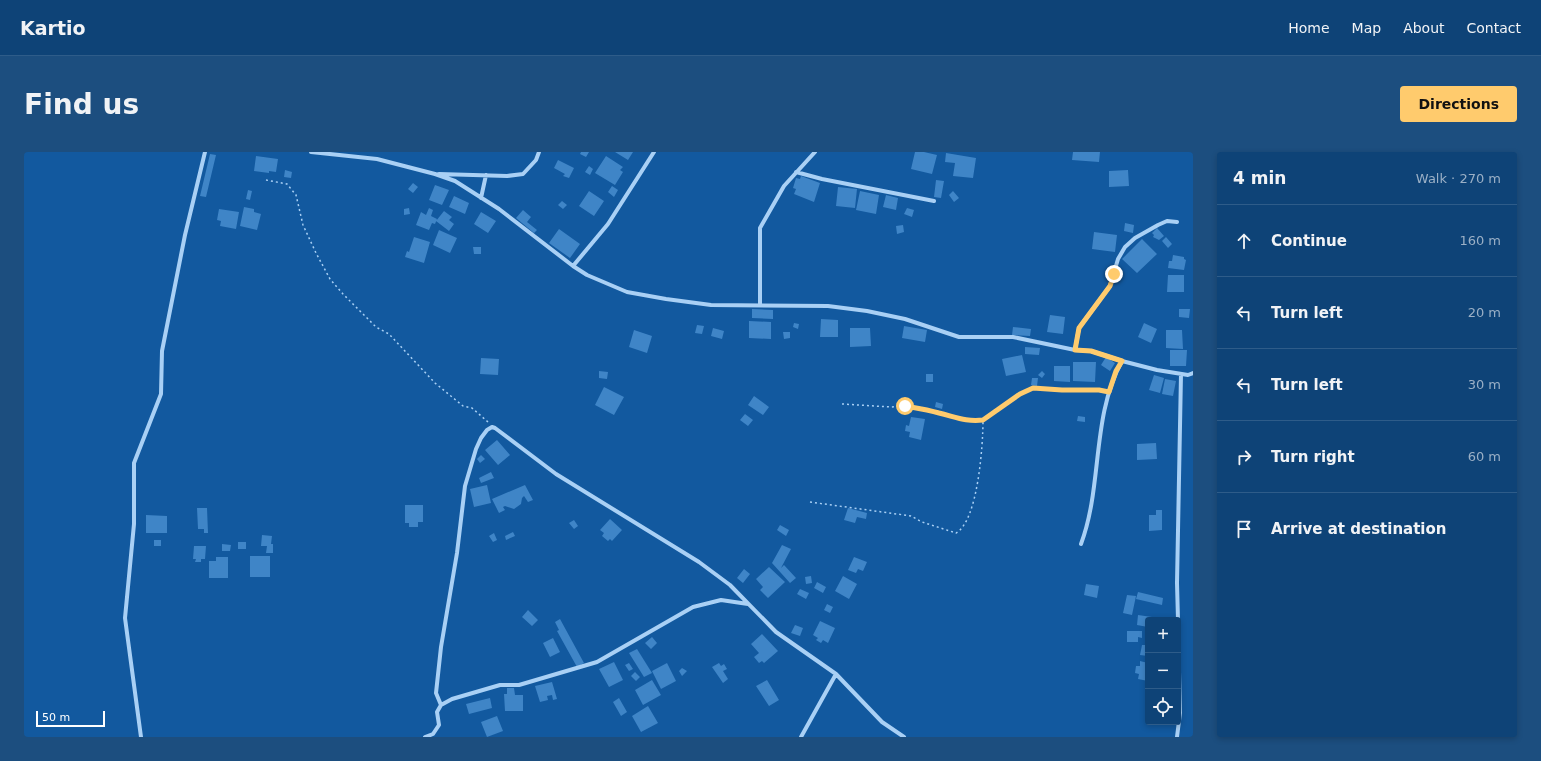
<!DOCTYPE html>
<html lang="en">
<head>
<meta charset="utf-8">
<style>
	body { margin:0; font-family:"DejaVu Sans",sans-serif; background:#1c4e7f; color:#f1f3f6 }
	.controls { position:absolute; right:12px; bottom:12px; display:grid; overflow:hidden; border-radius:4px; box-shadow:0 2px 6px #0003 }
	.controls button { width:36px; height:36px; display:grid; place-items:center; padding:0; border:0; border-bottom:1px solid #2e5c89; background:#0e4377; color:#f1f3f6; font:20px sans-serif }
	.scale { position:absolute; left:12px; bottom:10px; width:69px; box-sizing:border-box; padding-left:4px; border:2px solid #fff; border-top:0; font-size:11px; line-height:14px; white-space:nowrap; color:#fff; -webkit-text-stroke:3px #12599f; paint-order:stroke }
	.stop { position:absolute; width:12px; height:12px; margin:-9px; border:3px solid #ffcb6d; border-radius:50%; background:#fff }
	.stop.end { background:#ffcb6d; border-color:#fff; box-shadow:0 1px 4px #0008 }
	.list { margin:0; padding:0; list-style:none }
	h2 { display:flex; justify-content:space-between; align-items:center; height:52px; margin:0; padding:0 16px; font-size:17px }
	h2 small { font-size:13px; font-weight:400; color:#9bb0c6 }
	.list li { display:grid; grid-template-columns:26px 1fr auto; gap:12px; align-items:center; box-sizing:border-box; height:72px; padding:0 16px; border-top:1px solid #2e5c89 }
	.list b { display:block; font-size:15px; white-space:nowrap }
	.list em { font-size:13px; font-style:normal; color:#9bb0c6 }
	.icon { flex:none; width:22px; height:22px; fill:none; stroke:currentColor; stroke-width:2; stroke-linecap:round; stroke-linejoin:round }
	.map { position:relative; flex:none; width:1169px; height:585px; overflow:hidden; border-radius:4px }
	header { display:flex; align-items:center; gap:24px; box-sizing:border-box; height:56px; padding:0 20px; background:#0e4377; border-bottom:1px solid #2e5c89 }
	header strong { font-size:19px }
	nav { display:flex; gap:22px; margin-inline-start:auto; font-size:14px }
	.intro { display:flex; align-items:center; justify-content:space-between; box-sizing:border-box; height:96px; padding:0 24px }
	h1 { margin:0; font-size:28px }
	.button { padding:10px 18px; border-radius:4px; background:#ffcb6d; color:#111; font-size:14px; font-weight:700 }
	main { display:flex; gap:24px; padding:0 24px }
	aside { flex:1; background:#0e4377; border-radius:4px; box-shadow:0 2px 6px #0003 }
	.map>svg:first-child { display:block }
	.building { fill:#3f85c7 }
	.lines { fill:none; stroke-linecap:round; stroke-linejoin:round }
	.path { stroke:#a9d0f5; stroke-width:1.5; stroke-dasharray:2 3; stroke-linecap:butt }
	.street { stroke:#a9d0f5; stroke-width:4 }
	.route { stroke:#ffcb6d; stroke-width:5 }
</style>
</head>
<body>
<header>
<strong>Kartio</strong>
<nav><a>Home</a><a>Map</a><a>About</a><a>Contact</a></nav>
</header>
<div class="intro"><h1>Find us</h1><a class="button">Directions</a></div>
<main>
<div class="map">
<svg width="1169" height="585" viewBox="0 0 1169 585">
	<rect width="100%" height="100%" fill="#12599f"/>
	<path class="building" d="M557 0H565L562 5 556 2Z
		M591 0H609L604 8Z
		M891 0H900L913 3 908 22 887 17Z
		M1049 0H1076L1075 10 1048 8Z
		M922 1 952 6 949 26 929 24 931 11 921 10Z
		M186 2 192 3 182 45 176 44Z
		M232 4 254 7 252 20 245 19V21L230 19Z
		M582 4 599 15 596 18 599 20 591 33 571 21Z
		M534 8 550 16 545 26 539 24 541 22 530 16Z
		M565 14 569 17 566 23 561 20Z
		M261 18 268 20 267 26 260 25Z
		M1104 18 1105 34 1085 35V19Z
		M777 24 796 31 790 50 770 42 772 37 769 36 772 26 776 27Z
		M912 28 920 29 917 46 910 45Z
		M389 31 394 35 389 41 384 37Z
		M411 33 425 38 418 53 405 48Z
		M588 34 594 38 590 45 584 40Z
		M814 35 833 37 831 56 812 54Z
		M224 38 228 39 226 48 222 47Z
		M565 39 580 49 570 64 555 54Z
		M836 39 855 43 852 62 832 58Z
		M929 39 935 46 930 50 925 43Z
		M862 43 874 46 872 58 859 55Z
		M430 44 445 51 441 62 425 55Z
		M538 49 543 53 539 57 534 53Z
		M220 55 230 57V60L237 62 233 78 216 74Z
		M385 56 386 62 380 63V57Z
		M405 56 409 58 407 64 413 67 411 72 408 71 405 78 392 73 397 60 402 63Z
		M883 56 890 58 888 65 880 62Z
		M195 57 215 60 212 77 196 74 197 69 193 68Z
		M499 58 507 65 503 70 513 78 510 81 492 66Z
		M420 59 428 65 425 68 430 72 425 79 412 69Z
		M457 60 472 69 464 81 450 72Z
		M1101 71 1110 73 1109 81 1100 79Z
		M879 73 880 80 873 82 872 74Z
		M1133 76 1140 84 1135 88 1129 85 1130 83 1128 81Z
		M535 77 556 92 546 106 525 91Z
		M415 78 433 86 426 101 409 93Z
		M1070 80 1093 83 1091 100 1068 97Z
		M390 85 406 90 400 111 381 105 383 99 385 100Z
		M1142 85 1148 92 1144 96 1138 89Z
		M1118 87 1133 102 1113 121 1098 107Z
		M449 95H457V102H450Z
		M1149 103 1160 105V107L1162 108 1160 118 1144 116 1145 109H1148Z
		M1144 123H1160V140H1143Z
		M728 157 749 158V167L728 166Z
		M1155 157H1166L1165 166 1155 165Z
		M1026 163 1041 165 1039 182 1023 180Z
		M797 167 814 168V185H796Z
		M725 169 747 170V187L725 186Z
		M770 171 775 172 774 177 769 175Z
		M1120 171 1133 177 1127 191 1114 185Z
		M673 173 680 174 678 182 671 181Z
		M880 174 903 178 901 190 878 186Z
		M989 175 1007 177 1006 184 988 183Z
		M689 176 700 179 698 187 687 184Z
		M826 176H846L847 194 826 195Z
		M610 178 628 184 623 201 605 195Z
		M1142 178H1158L1159 197 1142 196Z
		M759 180H766V186L760 187Z
		M1001 195 1016 196 1015 203 1001 202Z
		M1146 198H1163L1162 214H1146Z
		M998 203 1002 220 982 224 978 207Z
		M1082 205 1091 211 1086 219 1077 213Z
		M457 206 475 207 474 223 456 222Z
		M1049 210H1072L1071 230 1049 229Z
		M1030 214H1046V230L1030 229Z
		M575 219 584 220 583 227 575 226Z
		M1018 219 1021 222 1018 226 1014 223Z
		M902 222H909V230H902Z
		M1130 223 1140 226 1136 241 1125 238Z
		M1008 226H1014L1013 234 1007 233Z
		M1141 227 1152 229 1149 244 1138 242Z
		M580 235 600 245 590 263 571 253Z
		M730 244 745 255 739 263 724 253Z
		M912 250 919 252 918 257 911 255Z
		M721 262 729 268 724 274 716 268Z
		M1054 264 1061 265V270L1053 269Z
		M887 265 901 267 897 288 885 285 886 280 881 279 882 273 885 274Z
		M473 288 486 303 474 313 461 298Z
		M1132 291 1133 307 1113 308V292Z
		M457 303 461 307 456 311 453 307Z
		M467 320 470 326 457 331 455 326Z
		M463 333 467 351 450 355 446 337Z
		M501 333 509 348 504 350 500 344 498 346 497 352 490 357 481 354 479 355 481 358 475 361 468 347Z
		M381 353H399V370H394V375H385V371H381Z
		M173 356H183L184 381H180V377H174Z
		M824 356 843 361 842 367 833 365 831 371 820 368Z
		M1132 358H1138V378L1125 379V363H1132Z
		M122 363 143 364V381H122Z
		M586 367 598 378 588 389 586 387 584 389 578 384 580 381 576 378Z
		M550 368 554 374 550 377 545 371Z
		M756 373 765 378 762 384 753 378Z
		M489 380 491 384 482 388 481 384Z
		M470 381 473 388 469 390 465 384Z
		M238 383 248 384 247 392H249V401H242L243 394H237Z
		M130 388H137V394H130Z
		M214 390H222V397H214Z
		M198 392 207 393 206 399H198Z
		M758 393 767 397 757 416 760 413 772 426 766 431 748 411Z
		M170 394H182L181 407H177V410H171L172 407H169Z
		M226 404H246V425H226Z
		M192 405H204V426H185V409H192Z
		M830 405 843 410 839 419 834 417 832 421 824 418Z
		M745 415 761 430 744 446 736 438 739 435 732 427Z
		M720 417 726 422 719 431 713 426Z
		M787 424 788 431 782 432 781 425Z
		M819 424 833 432 825 447 811 439Z
		M793 430 802 435 799 441 790 436Z
		M1062 432 1075 434 1073 446 1060 443Z
		M776 437 785 441 782 447 773 442Z
		M1114 440 1139 446 1138 453 1112 447Z
		M1103 443 1112 444 1108 463 1099 461Z
		M803 452 809 455 806 461 800 458Z
		M504 458 514 468 508 474 498 465Z
		M1114 463 1128 465V468H1124V475L1113 473Z
		M536 467 560 511 553 515 533 479 535 478 531 470Z
		M796 469 811 476 804 491 799 488 797 491 792 488 794 486 789 483Z
		M771 473 779 476 776 484 767 481Z
		M1103 479H1118V486L1114 485V490H1103Z
		M738 482 754 499 740 511 738 509 735 511 730 505 735 501 727 492Z
		M628 485 633 491 627 497 621 491Z
		M529 486 536 500 526 505 519 491Z
		M1118 493H1124V504L1116 503Z
		M613 497 628 521 620 525 605 501Z
		M1116 509 1124 511V529L1114 527 1115 522 1111 521 1112 514H1116Z
		M590 510 599 528 585 535 575 517Z
		M605 511 609 517 605 519 601 513Z
		M643 511 652 529 637 537 628 519Z
		M695 511 697 514 700 512 703 517 699 519 704 527 699 531 688 515Z
		M658 516 663 519 658 524 655 519Z
		M611 520 616 525 612 529 607 524Z
		M628 528 637 543 619 553 611 538Z
		M743 528 755 548 745 554 732 534Z
		M528 530 533 547 529 548 528 543 523 544 524 548 516 550 511 534Z
		M483 536H490L491 543H499V559H481L480 542H483Z
		M466 546 468 556 445 562 442 552Z
		M595 546 603 560 597 564 589 550Z
		M624 554 634 571 617 580 608 564Z
		M473 564 479 579 463 585 457 570Z"/>
	<g class="lines">
		<path class="path" d="M242 28 263 32 272 43 279 73 292 101 306 127 319 142 352 175 365 182 411 231 439 254 448 256 464 270
			M818 252 867 255 881 254 915 261 940 268H959L996 242 1009 236 1079 238
			M786 350 887 364 898 370 932 381C954 369 959 293 959 268"/>
		<path class="street" d="M287 0 353 7 411 22 431 29 475 57 549 114
			M630 0 584 72 549 114 563 123 603 140 642 147 687 153 804 154 843 159 881 167 935 185H989L1051 198 1067 199 1098 209 1133 218 1164 223 1169 221
			M772 20 798 27 910 49
			M415 22 483 24 499 22 512 8 515 0
			M457 46 462 23
			M736 153V76L760 34 791 0
			M1051 198 1055 176 1086 134 1094 107 1101 95 1111 86 1134 73 1143 69 1153 70
			M1057 392C1079 333 1067 265 1098 209
			M1154 468 1153 431 1157 222
			M417 553 412 541 417 495 433 401 441 334 452 297 457 286 463 278 468 275 471 276 532 322 675 410 706 433 752 480 812 522 858 570 880 585
			M117 585 101 466 110 372V311L137 242 138 199 161 83 181 0
			M401 585 409 582 415 573 413 560 417 553 428 547 476 533H495L573 510 669 455 697 448 724 452
			M777 585 812 522
			M1153 585 1156 561 1154 478"/>
	</g>
	<g class="lines">
		<path class="route" d="M881 254C892 256 904 258 915 261 932 265 942 270 959 268L996 242 1009 236 1038 238H1075L1085 240 1092 219 1098 209 1067 199 1051 198 1055 176 1086 134 1090 122"/>
	</g>
</svg>
<div class="controls">
<button>+</button>
<button>−</button>
<button><svg class="icon" aria-label="locate" viewBox="0 0 24 24"><circle cx="12" cy="12" r="6"/><path d="M12 2v4M12 18v4M2 12h4M18 12h4"/></svg></button>
</div>
<div class="scale">50 m</div>
<div class="stop" style="left:881px;top:254px"></div>
<div class="stop end" style="left:1090px;top:122px"></div>
</div>
<aside>
<h2>4 min<small>Walk · 270 m</small></h2>
<ul class="list">
<li><svg class="icon" aria-label="ahead" viewBox="0 0 24 24"><path d="M12 20V5M6 11l6-6 6 6"/></svg><div><b>Continue</b></div><em>160 m</em></li>
<li><svg class="icon" aria-label="left" viewBox="0 0 24 24"><path d="M17 20v-9H6M10 6l-5 5 5 5"/></svg><div><b>Turn left</b></div><em>20 m</em></li>
<li><svg class="icon" aria-label="left" viewBox="0 0 24 24"><path d="M17 20v-9H6M10 6l-5 5 5 5"/></svg><div><b>Turn left</b></div><em>30 m</em></li>
<li><svg class="icon" aria-label="right" viewBox="0 0 24 24"><path d="M7 20v-9h11M14 6l5 5-5 5"/></svg><div><b>Turn right</b></div><em>60 m</em></li>
<li><svg class="icon" aria-label="arrive" viewBox="0 0 24 24"><path d="M6 21V4h12l-3 4 3 4H6"/></svg><div><b>Arrive at destination</b></div></li>
</ul>
</aside>
</main>
</body>
</html>
